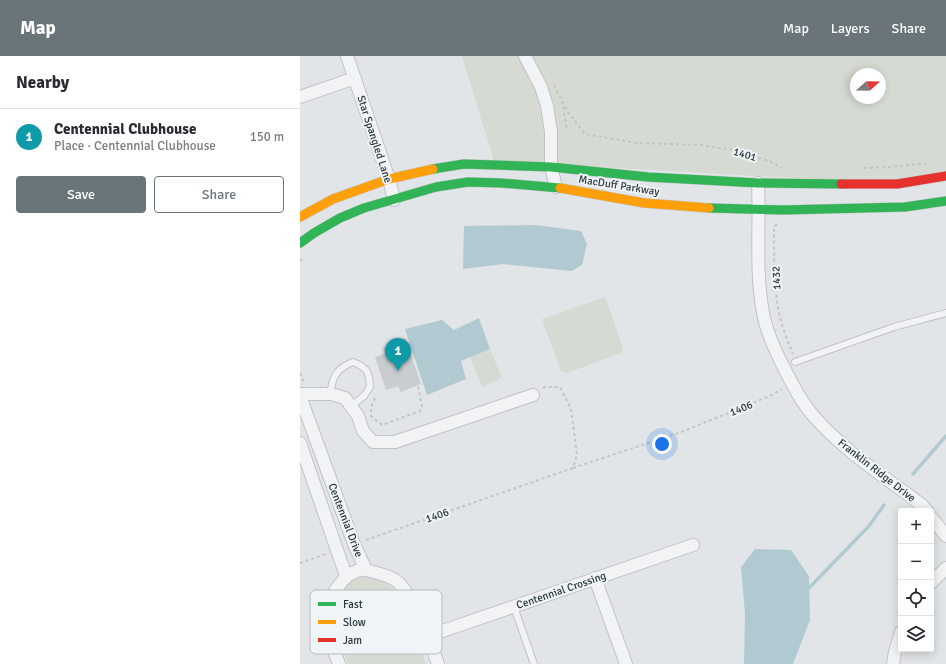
<!DOCTYPE html>
<html lang="en">
<head>
<meta charset="utf-8">
<style>
	body { margin:0; font-family:Signika,sans-serif; background:#f2f2f3; color:#2b2b33 }
	.controls { position:absolute; right:12px; bottom:12px; display:grid; overflow:hidden; border-radius:4px; box-shadow:0 2px 10px #0003 }
	.controls button { width:36px; height:36px; display:grid; place-items:center; padding:0; border:0; border-bottom:1px solid #e1e1e2; background:#fff; color:#2b2b33; font:20px sans-serif }
	.compass { position:absolute; left:550px; top:12px; width:36px; height:36px; border-radius:50%; background:#fff; box-shadow:0 2px 10px #0003; rotate:70deg }
	.you { position:absolute; left:362px; top:388px; width:14px; height:14px; margin:-10px; border:3px solid #fff; border-radius:50%; background:#1a73e8; box-shadow:0 0 0 6px #1a73e833 }
	.badge { display:grid; place-items:center; width:26px; height:26px; border-radius:50%; background:#6a757a; color:#fff; font-size:13px; font-weight:700 }
	.pin { position:absolute; translate:-50% -33px; filter:drop-shadow(0 1px 2px #0008) }
	.pin::after { content:''; position:absolute; top:21px; width:14px; height:12px; background:inherit; clip-path:polygon(0 0,100% 0,50% 100%) }
	.list { margin:0; padding:0; list-style:none }
	h2 { display:flex; justify-content:space-between; align-items:center; height:52px; margin:0; padding:0 16px; font-size:17px }
	h2 small { font-size:13px; font-weight:400; color:#7c7c81 }
	.list li { display:grid; grid-template-columns:26px 1fr auto; gap:12px; align-items:center; box-sizing:border-box; height:56px; padding:0 16px; border-top:1px solid #e1e1e2 }
	.list b { display:block; font-size:15px; white-space:nowrap }
	.list p { margin:0; font-size:13px; white-space:nowrap; color:#7c7c81 }
	.list em { font-size:13px; font-style:normal; color:#7c7c81 }
	.actions { display:flex; gap:8px; padding:12px 16px }
	.actions a { flex:1; padding:9px 0; border:1px solid #6a757a; border-radius:4px; text-align:center; font-size:14px; color:#6a757a }
	.actions .main { background:#6a757a; color:#fff }
	.icon { flex:none; width:22px; height:22px; fill:none; stroke:currentColor; stroke-width:2; stroke-linecap:round; stroke-linejoin:round }
	.map { position:relative; flex:none; width:646px; height:608px; overflow:hidden }
	header { display:flex; align-items:center; gap:24px; box-sizing:border-box; height:56px; padding:0 20px; background:#6a757a; color:#fff }
	header strong { font-size:19px }
	nav { display:flex; gap:22px; margin-inline-start:auto; font-size:14px }
	main { display:flex }
	aside { flex:1; background:#fff }
	.map>svg:first-child { display:block }
	.green { fill:#d5dbd3; fill-rule:evenodd }
	.water { fill:#b1cad1 }
	.lines { fill:none; stroke-linecap:round; stroke-linejoin:round }
	.stream { stroke:#b1cad1; stroke-width:3.5 }
	.building { fill:#cacdcf }
	.lane-casing { stroke:#c0c3c5; stroke-width:8 }
	.street-casing { stroke:#c0c3c5; stroke-width:14 }
	.fast-casing { stroke:#c0c3c5; stroke-width:10 }
	.slow-casing { stroke:#c0c3c5; stroke-width:10 }
	.jam-casing { stroke:#c0c3c5; stroke-width:10 }
	.path { stroke:#c2c5c7; stroke-width:2; stroke-dasharray:3 3; stroke-linecap:butt }
	.lane { stroke:#f1f3f4; stroke-width:6 }
	.street { stroke:#f1f3f4; stroke-width:12 }
	.fast { stroke:#30b455; stroke-width:9 }
	.slow { stroke:#ff9f0a; stroke-width:9 }
	.jam { stroke:#e5322d; stroke-width:9 }
	.labels { text-anchor:middle; stroke-width:4; stroke-linejoin:round; paint-order:stroke }
	.street-label { font-size:11px; fill:#293840; stroke:#f0f4f6 }
	.key { fill:#f0f4f6; stroke:#b4bcbf; stroke-width:1 }
	.key-label { font-size:11px; fill:#293840 }
</style>
</head>
<body>
<header>
<strong>Map</strong>
<nav><a>Map</a><a>Layers</a><a>Share</a></nav>
</header>
<main>
<aside>
<h2>Nearby<small></small></h2>
<ul class="list">
<li><span class="badge" style="background:#0f9aa8">1</span><div><b>Centennial Clubhouse</b><p>Place · Centennial Clubhouse</p></div><em>150 m</em></li>
</ul>
<div class="actions"><a class="main">Save</a><a>Share</a></div>
</aside>
<div class="map">
<svg width="646" height="608" viewBox="0 0 646 608">
	<rect width="100%" height="100%" fill="#e2e5e7"/>
	<path class="green" d="M162 0H646V120L597 128 194 105ZM556 18H580V42H556Z
		M305 241 323 292 321 297 267 317 261 315 242 263Z
		M190 293 202 322 182 331 170 301Z
		M55 521H77L94 534 103 544 126 608H48L37 575 39 539Z"/>
	<path class="water" d="M236 169 281 175 287 188 282 209 272 215 203 208 163 213 164 170Z
		M179 262 190 293 161 305 166 323 127 339 105 273 142 264 154 274Z
		M455 493 491 494 509 520 510 564 493 608H444L445 558 441 511Z"/>
	<g class="lines">
		<path class="stream" d="M613 418 646 380
			M505 534 509 532 569 470 584 449"/>
	</g>
	<path class="building" d="M105 282 121 328 101 336 98 330 86 334 75 301 85 298 83 292Z"/>
	<g class="lines">
		<defs>
			<path id="lane" d="M495 306 594 271 646 257
				M31 338C31 322 37 312 53 306 68 312 69 316 70 331L64 340 51 350
				M214 551 234 608"/>
			<path id="street" d="M47 0 89 123 94 144
				M225 0 241 31 247 50 251 76V111L256 131
				M0 41 55 22
				M458 127C460 170 455 214 463 257 466 275 475 294 483 310 490 324 501 345 511 357 543 395 584 420 622 449L627 455
				M0 338H31L45 342 58 360 63 375 73 386H95L233 339
				M0 340 54 488 66 514
				M0 387 46 520
				M631 461 646 480
				M295 522 326 608
				M631 527 646 512
				M128 580 393 489
				M39 608C35 597 25 575 25 564 26 546 41 518 60 514 67 513 89 520 95 524 112 534 131 589 138 608
				M593 608 595 596 601 576"/>
			<path id="fast" d="M133 113 164 108 251 111 348 121 458 127 541 128
				M409 152 483 154 605 151 646 145
				M0 187 14 177 40 162 64 152 136 131 168 126 201 127 260 132"/>
			<path id="slow" d="M260 132 344 147 409 152
				M0 161 33 143 89 123 133 113"/>
			<path id="jam" d="M541 128H597L646 120"/>
		</defs>
		<use href="#lane" class="lane-casing"/>
		<use href="#street" class="street-casing"/>
		<use href="#fast" class="fast-casing"/>
		<use href="#slow" class="slow-casing"/>
		<use href="#jam" class="jam-casing"/>
		<path class="path" d="M254 29 268 56 285 78 337 87 401 89 439 95 474 107 481 112
			M262 45 267 75
			M564 112 589 111 631 107
			M477 168 474 171C474 195 474 221 477 245 479 263 486 281 493 298
			M0 205 5 201
			M0 317 4 326
			M75 342 71 351V360L82 369 120 355 122 350 118 330
			M273 412 384 375 472 339 482 333
			M66 484 273 412 277 399 271 353 260 331H245L243 332
			M0 507 26 498
			M46 592C50 587 50 580 53 574 61 561 80 557 93 562 100 564 103 568 111 569"/>
		<use href="#lane" class="lane"/>
		<use href="#street" class="street"/>
		<use href="#fast" class="fast"/>
		<use href="#slow" class="slow"/>
		<use href="#jam" class="jam"/>
	</g>
	<g class="labels">
		<g class="street-label">
			<text transform="translate(75 83) rotate(72)" y="4">Star Spangled Lane</text>
			<text transform="translate(445 98) rotate(16)" y="4">1401</text>
			<text transform="translate(319 129) rotate(9)" y="4">MacDuff Parkway</text>
			<text transform="translate(476 222) rotate(-93)" y="4">1432</text>
			<text transform="translate(441 352) rotate(-22)" y="4">1406</text>
			<text transform="translate(577 414) rotate(38)" y="4">Franklin Ridge Drive</text>
			<text transform="translate(137 459) rotate(-19)" y="4">1406</text>
			<text transform="translate(46 464) rotate(69)" y="4">Centennial Drive</text>
			<text transform="translate(261 534) rotate(-19)" y="4">Centennial Crossing</text>
		</g>
	</g>
	<rect x="10" y="534" width="132" height="64" rx="6" class="key"/>
	<rect x="18" y="546" width="18" height="4" fill="#30b455"/>
	<rect x="18" y="564" width="18" height="4" fill="#ff9f0a"/>
	<rect x="18" y="582" width="18" height="4" fill="#e5322d"/>
	<g class="key-label">
		<text x="43" y="552">Fast</text>
		<text x="43" y="570">Slow</text>
		<text x="43" y="588">Jam</text>
	</g>
</svg>
<div class="controls">
<button>+</button>
<button>−</button>
<button><svg class="icon" aria-label="locate" viewBox="0 0 24 24"><circle cx="12" cy="12" r="6"/><path d="M12 2v4M12 18v4M2 12h4M18 12h4"/></svg></button>
<button><svg class="icon" aria-label="layers" viewBox="0 0 24 24"><path d="M12 4l9 5-9 5-9-5zM3 14l9 5 9-5"/></svg></button>
</div>
<svg class="compass" viewBox="-18 -18 36 36"><path d="M0-13l5 13h-10z" fill="#e53935"/><path d="M0 13l5-13h-10z" fill="#7c7c81"/></svg>
<div class="you"></div>
<div class="pin badge" style="left:98px;top:315px;background:#0f9aa8">1</div>
</div>
</main>
</body>
</html>
